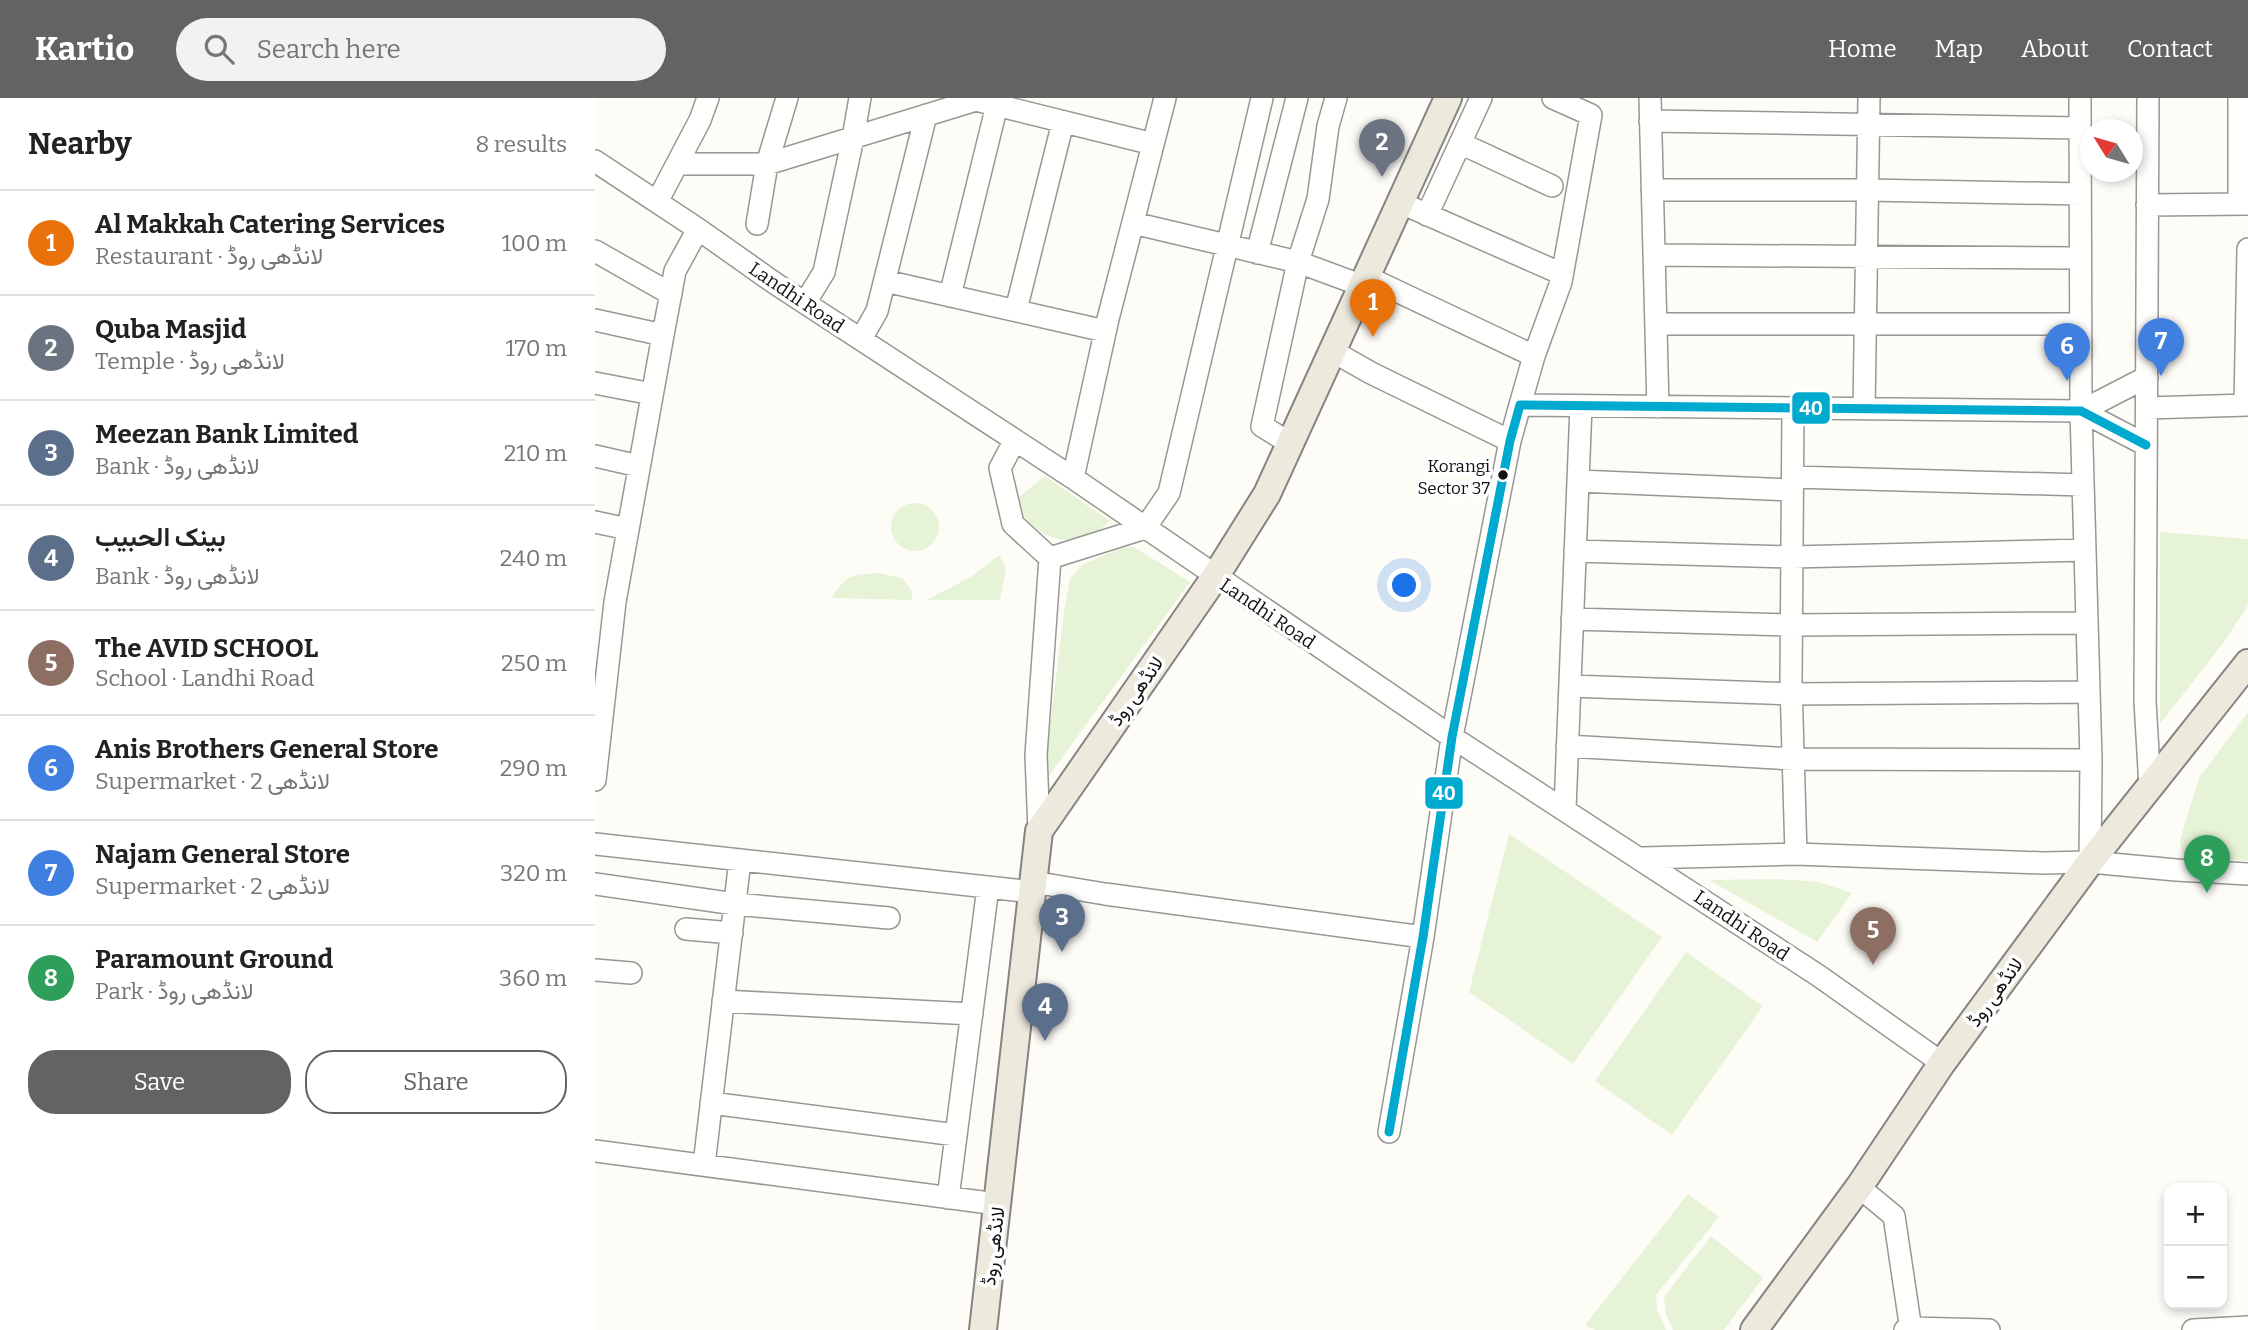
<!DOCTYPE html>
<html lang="en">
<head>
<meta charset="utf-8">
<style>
	body { margin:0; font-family:Bitter,Vazirmatn,serif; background:#f2f2f2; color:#222 }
	.controls { position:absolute; right:21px; bottom:21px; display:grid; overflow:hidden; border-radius:14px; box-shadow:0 4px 10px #0003 }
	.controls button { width:63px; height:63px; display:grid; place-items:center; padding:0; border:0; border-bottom:2px solid #e0e0e0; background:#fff; color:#222; font:35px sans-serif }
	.compass { position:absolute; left:1485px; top:21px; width:63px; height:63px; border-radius:50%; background:#fff; box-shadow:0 4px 10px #0003; rotate:307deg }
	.you { position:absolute; left:810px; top:488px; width:24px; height:24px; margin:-18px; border:5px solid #fff; border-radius:50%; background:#1a73e8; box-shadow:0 0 0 10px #1a73e833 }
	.badge { display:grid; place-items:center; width:46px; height:46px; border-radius:50%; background:#646362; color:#fff; font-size:23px; font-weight:700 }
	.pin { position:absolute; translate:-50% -58px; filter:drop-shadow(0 2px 4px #0008) }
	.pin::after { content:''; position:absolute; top:37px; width:24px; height:21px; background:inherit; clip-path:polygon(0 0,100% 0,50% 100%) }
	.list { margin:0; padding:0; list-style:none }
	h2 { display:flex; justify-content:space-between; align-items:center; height:91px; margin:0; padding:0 28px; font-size:30px }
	h2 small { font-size:23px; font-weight:400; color:#767676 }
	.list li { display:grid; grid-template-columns:46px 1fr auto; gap:21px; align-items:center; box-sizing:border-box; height:105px; padding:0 28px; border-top:2px solid #e0e0e0 }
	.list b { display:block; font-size:26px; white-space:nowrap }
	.list p { margin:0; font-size:23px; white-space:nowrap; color:#767676 }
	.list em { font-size:23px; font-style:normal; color:#767676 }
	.actions { display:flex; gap:14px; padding:21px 28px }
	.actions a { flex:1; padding:16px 0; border:2px solid #646362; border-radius:28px; text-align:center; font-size:24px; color:#646362 }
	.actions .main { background:#646362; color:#fff }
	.icon { flex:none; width:38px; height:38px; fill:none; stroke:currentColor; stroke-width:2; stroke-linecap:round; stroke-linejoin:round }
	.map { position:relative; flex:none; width:1653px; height:1232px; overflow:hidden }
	header { display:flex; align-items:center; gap:42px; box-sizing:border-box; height:98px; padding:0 35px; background:#646362; color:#fff }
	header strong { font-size:33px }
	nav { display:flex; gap:38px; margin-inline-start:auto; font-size:24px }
	.search { width:490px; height:63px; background:#f2f2f2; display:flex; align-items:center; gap:18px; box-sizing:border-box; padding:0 24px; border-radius:38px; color:#767676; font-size:26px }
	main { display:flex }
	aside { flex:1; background:#fff }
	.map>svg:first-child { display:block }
	.green { fill:#e7f3d7 }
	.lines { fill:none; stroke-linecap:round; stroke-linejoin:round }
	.minor-casing { stroke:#979795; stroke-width:24 }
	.major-casing { stroke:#858482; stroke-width:30 }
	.minor { stroke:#fffffe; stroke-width:21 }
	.major { stroke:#ede9dc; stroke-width:26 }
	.bus-1-casing { stroke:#fff; stroke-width:14 }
	.bus-1 { stroke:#00a9ce; stroke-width:9 }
	.bus-dot { fill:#111; stroke:#fff; stroke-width:2.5 }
	.labels { text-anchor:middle; stroke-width:7; stroke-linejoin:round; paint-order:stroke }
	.bus-label { font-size:17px; fill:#111; stroke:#fff; text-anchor:end }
	.street-label { font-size:19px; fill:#111; stroke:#fff }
	.line-badge { stroke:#fff; stroke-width:2.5 }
	.badge-label { font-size:19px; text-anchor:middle; font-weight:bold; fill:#fff }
</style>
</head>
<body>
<header>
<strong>Kartio</strong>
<div class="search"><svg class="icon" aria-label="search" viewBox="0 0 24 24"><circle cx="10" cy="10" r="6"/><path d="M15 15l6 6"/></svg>Search here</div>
<nav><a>Home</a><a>Map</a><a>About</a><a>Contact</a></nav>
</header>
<main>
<aside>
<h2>Nearby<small>8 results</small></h2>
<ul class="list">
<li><span class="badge" style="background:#e8710a">1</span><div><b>Al Makkah Catering Services</b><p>Restaurant · لانڈھی روڈ</p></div><em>100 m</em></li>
<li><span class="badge" style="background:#6b7280">2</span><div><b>Quba Masjid</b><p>Temple · لانڈھی روڈ</p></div><em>170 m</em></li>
<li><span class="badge" style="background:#5c6f8a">3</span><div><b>Meezan Bank Limited</b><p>Bank · لانڈھی روڈ</p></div><em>210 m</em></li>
<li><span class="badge" style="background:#5c6f8a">4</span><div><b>بينک الحبيب</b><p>Bank · لانڈھی روڈ</p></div><em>240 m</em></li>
<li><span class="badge" style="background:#8d6e63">5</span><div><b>The AVID SCHOOL</b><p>School · Landhi Road</p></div><em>250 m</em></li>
<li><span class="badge" style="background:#3f7fe0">6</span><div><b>Anis Brothers General Store</b><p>Supermarket · لانڈھی 2</p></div><em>290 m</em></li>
<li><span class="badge" style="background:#3f7fe0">7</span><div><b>Najam General Store</b><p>Supermarket · لانڈھی 2</p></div><em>320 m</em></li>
<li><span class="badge" style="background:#2e9e5b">8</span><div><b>Paramount Ground</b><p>Park · لانڈھی روڈ</p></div><em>360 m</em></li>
</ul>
<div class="actions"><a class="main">Save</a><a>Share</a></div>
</aside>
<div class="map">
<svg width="1653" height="1232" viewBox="0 0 1653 1232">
	<rect width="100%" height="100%" fill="#fdfcf7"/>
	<path class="green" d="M450 378 515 423C481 455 438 445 420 402Z
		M296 429a24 24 0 1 1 48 0a24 24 0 1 1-48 0Z
		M1565 434 1653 441V507L1629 544 1565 626Z
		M539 449 595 484 448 686 469 514 475 481 487 467 526 450Z
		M404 457 411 470 405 502H331L376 479Z
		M283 475 307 480 317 493V502L237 500C251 476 257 477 283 475Z
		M1653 614V763L1592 758 1586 750 1585 742 1604 680Z
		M914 736 1067 839 978 966 874 894Z
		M1182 781 1224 784 1257 795 1222 844 1114 782Z
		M1091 854 1168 908 1077 1037 1000 983Z
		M1093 1096 1124 1119 1061 1197 1062 1212 1071 1232H1000L990 1227Z
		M1116 1138 1168 1180 1129 1232H1078L1071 1217 1069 1199Z"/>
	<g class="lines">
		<defs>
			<path id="minor" d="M1055 0 1063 309
				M1485 0 1486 313 1496 662 1495 764
				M1553 0 1550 603 1555 689
				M1644 0V106
				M1055 23 1485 30
				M865 45 957 88
				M0 63 103 131 181 186 478 380 857 639 1224 878 1347 965
				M83 66H172L381 2 558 46
				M1057 92H1273L1485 96
				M62 104 105 22 113 0
				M806 105 967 176
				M1552 107 1653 106
				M832 117 886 0
				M538 125 703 164 768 188
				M162 126 172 66 192 0
				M0 153 76 196
				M662 155 702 0
				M1059 157 1485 160
				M772 179 939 258 925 307
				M290 183 510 233
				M355 198 402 7
				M210 205 229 174 258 40 265 0
				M421 212 468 24
				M0 222 68 237
				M1061 226H1485
				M266 241 282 213 331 17
				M739 254 776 275 915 343
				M939 258 966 184 996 17 958 0
				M0 285 57 296
				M1650 307 1653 151
				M1198 310 1196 586 1201 756
				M1552 310 1653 307
				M1269 311 1274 0
				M1486 313 1552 279
				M420 342 405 370 418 426 455 460 441 657 444 733
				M696 346 667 328 703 164 723 101 733 28 741 0
				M0 358 44 368
				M1198 379 1488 387
				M478 380 513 221 570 0
				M983 383 1197 392
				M0 424 33 431
				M980 453 1197 459 1490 452
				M455 460 550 430 574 395 667 0
				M977 521 1196 527 1492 525
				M975 588 1196 596 1494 594
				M972 648 1198 661 1496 662
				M0 682 20 504 68 237 80 173 103 131
				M970 711 986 308
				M0 746 438 794
				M1047 760 1201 756 1448 765 1495 764 1581 772 1653 776
				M438 784 510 796 828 839
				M0 786 140 806 294 820
				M91 831 137 835
				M0 872 36 875
				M128 903 377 916
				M116 1005 361 1037
				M794 1034 828 839 857 639 915 343 925 307 1486 313 1551 347
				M0 1053 402 1106
				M109 1067 145 762
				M1264 1089 1299 1118 1316 1232
				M353 1100 393 789
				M1310 1232 1316 1230 1394 1232
				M1598 1232 1653 1229"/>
			<path id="major" d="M388 1232 444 733 620 479 672 396 853 0
				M1159 1232 1264 1089 1347 965 1495 764 1653 565"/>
		</defs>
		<use href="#minor" class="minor-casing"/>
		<use href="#major" class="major-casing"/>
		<use href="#minor" class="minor"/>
		<use href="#major" class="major"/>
		<defs>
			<path id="bus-1" d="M794 1034 828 839 857 639 915 343 925 307 1486 313 1551 347"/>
		</defs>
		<use href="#bus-1" class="bus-1-casing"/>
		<use href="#bus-1" class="bus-1"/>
	</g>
	<circle class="bus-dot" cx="908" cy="377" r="6"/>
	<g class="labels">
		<g class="bus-label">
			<text x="895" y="374">Korangi<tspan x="895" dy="22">Sector 37</tspan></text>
		</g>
		<g class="street-label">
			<text transform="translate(202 199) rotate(34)" y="7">Landhi Road</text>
			<text transform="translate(673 515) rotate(34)" y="7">Landhi Road</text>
			<text transform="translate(541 593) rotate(-55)" y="7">لانڈھی روڈ</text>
			<text transform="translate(1147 827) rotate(34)" y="7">Landhi Road</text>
			<text transform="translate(1400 894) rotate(-54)" y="7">لانڈھی روڈ</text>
			<text transform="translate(398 1148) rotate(-83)" y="7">لانڈھی روڈ</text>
		</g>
	</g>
	<g class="line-badge">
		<rect x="1196" y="293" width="40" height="34" rx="7" fill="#00a9ce"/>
		<rect x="829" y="678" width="40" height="34" rx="7" fill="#00a9ce"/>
	</g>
	<g class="badge-label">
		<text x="1216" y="317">40</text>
		<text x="849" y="702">40</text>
	</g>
</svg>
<div class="controls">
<button>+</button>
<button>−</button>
</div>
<svg class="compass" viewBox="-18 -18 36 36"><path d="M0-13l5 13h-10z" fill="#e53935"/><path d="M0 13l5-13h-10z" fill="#767676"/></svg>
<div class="you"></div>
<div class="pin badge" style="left:778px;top:239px;background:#e8710a">1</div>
<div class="pin badge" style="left:787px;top:79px;background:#6b7280">2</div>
<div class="pin badge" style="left:467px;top:854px;background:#5c6f8a">3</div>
<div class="pin badge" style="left:450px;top:943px;background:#5c6f8a">4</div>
<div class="pin badge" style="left:1278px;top:867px;background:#8d6e63">5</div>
<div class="pin badge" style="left:1472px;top:283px;background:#3f7fe0">6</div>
<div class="pin badge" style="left:1566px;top:278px;background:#3f7fe0">7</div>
<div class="pin badge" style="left:1612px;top:795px;background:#2e9e5b">8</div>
</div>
</main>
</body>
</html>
